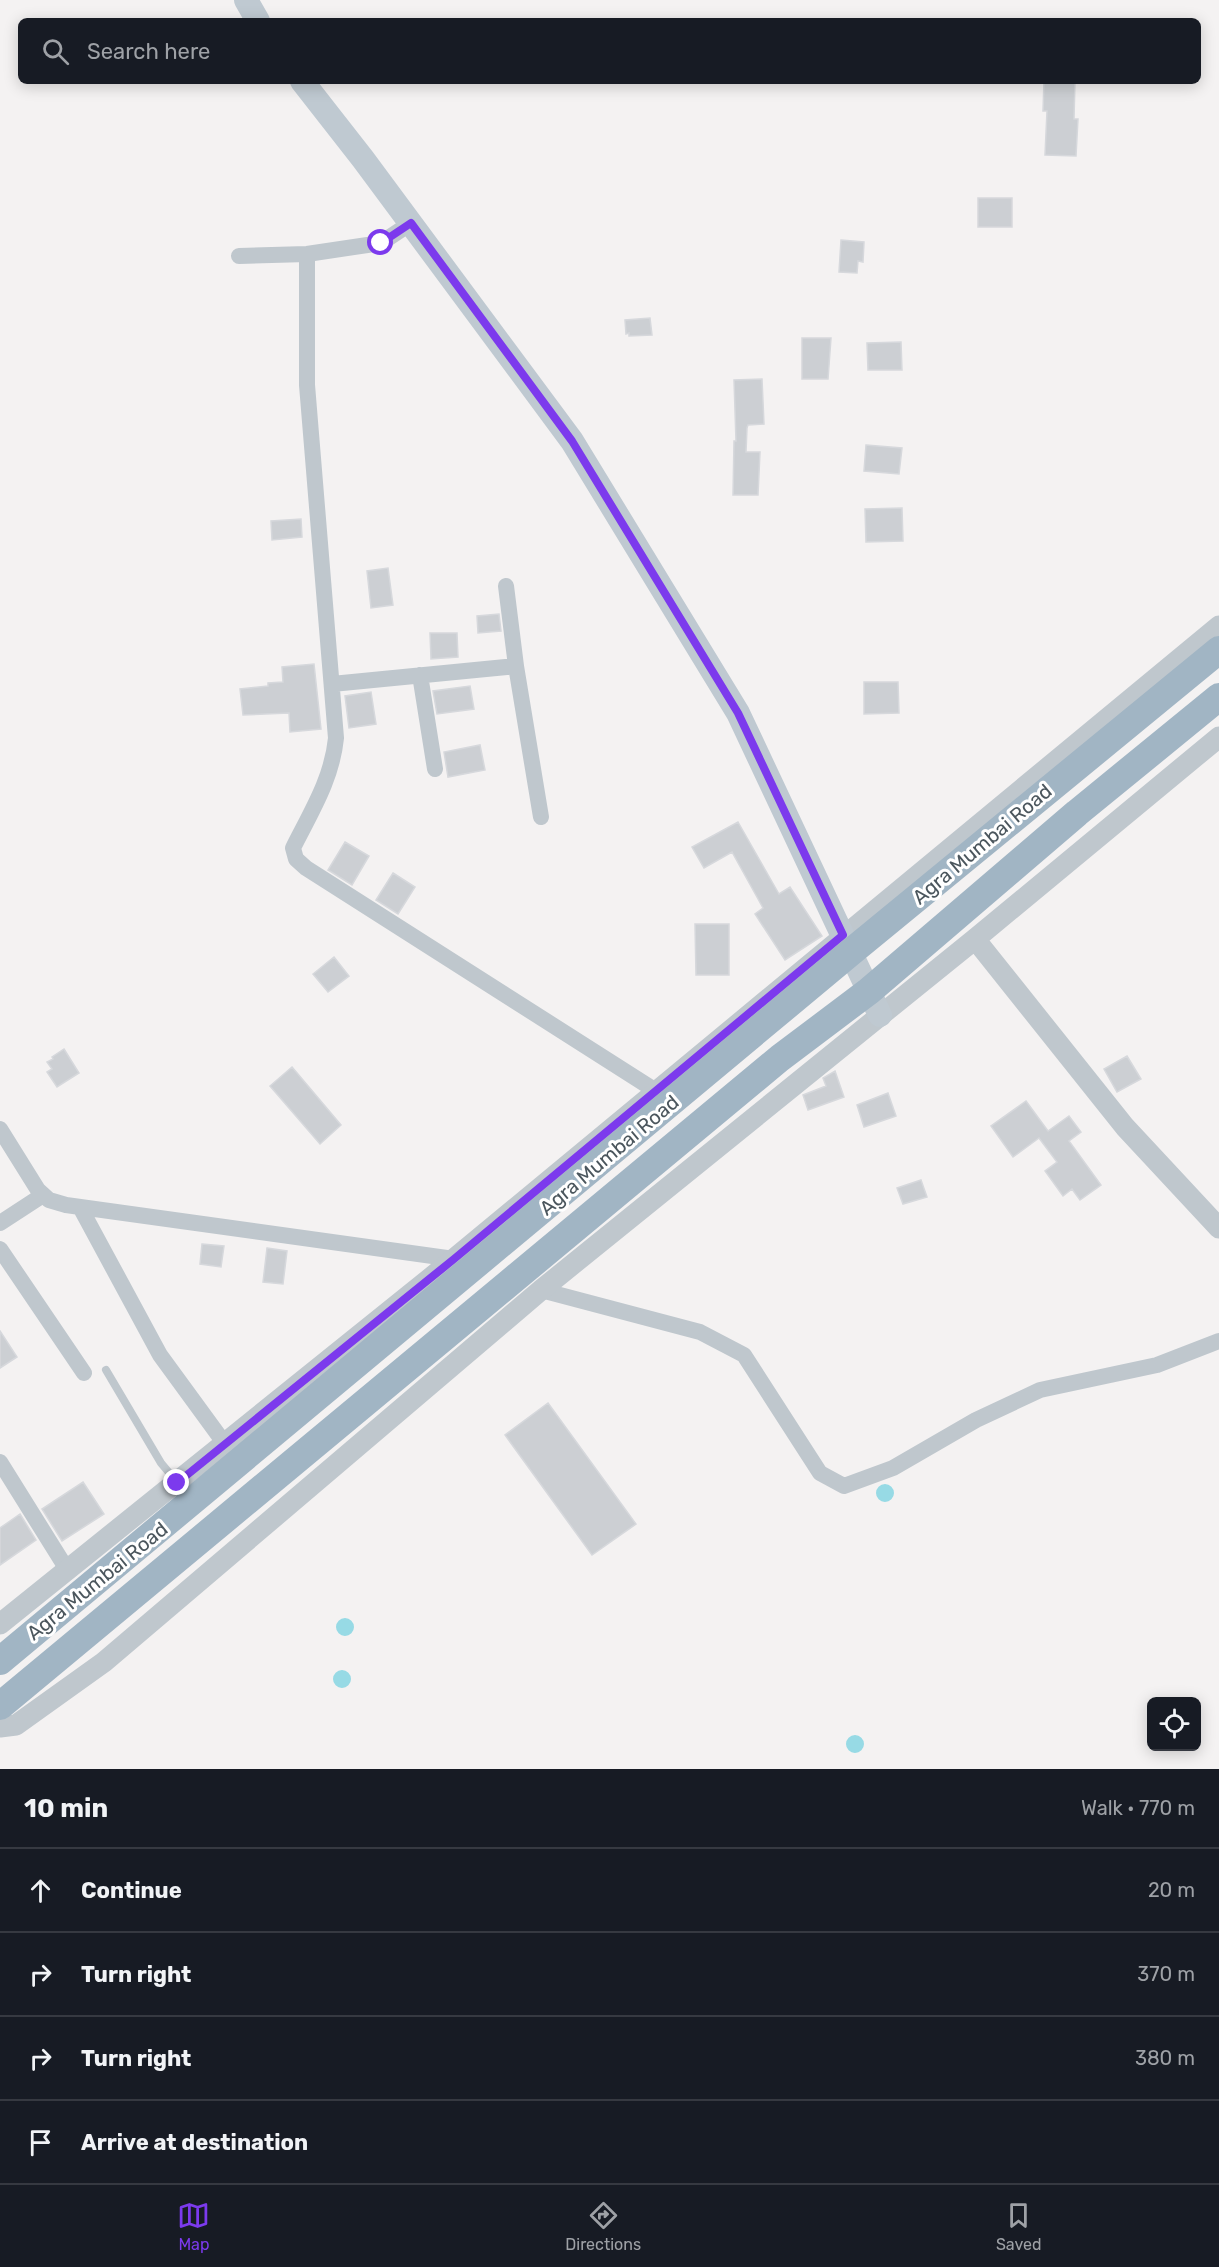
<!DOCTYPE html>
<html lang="en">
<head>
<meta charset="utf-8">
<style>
	body { margin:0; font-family:Rubik,sans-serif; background:#20242c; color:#f1f3f6 }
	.controls { position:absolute; right:18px; bottom:18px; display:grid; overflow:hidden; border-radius:9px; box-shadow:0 3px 15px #0003 }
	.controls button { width:54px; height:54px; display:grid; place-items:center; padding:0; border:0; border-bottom:2px solid #363941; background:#171b24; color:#f1f3f6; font:30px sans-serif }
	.stop { position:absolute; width:18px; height:18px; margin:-14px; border:4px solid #7c3aed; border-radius:50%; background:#fff }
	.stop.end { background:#7c3aed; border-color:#fff; box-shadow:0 2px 6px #0008 }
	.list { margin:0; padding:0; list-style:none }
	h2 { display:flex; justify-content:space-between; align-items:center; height:78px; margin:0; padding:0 24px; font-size:26px }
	h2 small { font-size:20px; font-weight:400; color:#9ea1a6 }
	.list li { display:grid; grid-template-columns:39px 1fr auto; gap:18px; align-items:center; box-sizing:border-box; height:84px; padding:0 24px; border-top:2px solid #363941 }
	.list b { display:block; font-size:22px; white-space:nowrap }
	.list em { font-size:20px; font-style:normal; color:#9ea1a6 }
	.icon { flex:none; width:33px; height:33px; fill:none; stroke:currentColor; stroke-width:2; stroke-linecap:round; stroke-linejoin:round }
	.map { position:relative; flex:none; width:1219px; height:1769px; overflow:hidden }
	.search { position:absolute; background:#171b24; box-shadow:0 3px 15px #0003; left:18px; right:18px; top:18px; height:66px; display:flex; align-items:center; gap:15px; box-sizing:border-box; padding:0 21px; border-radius:9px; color:#9ea1a6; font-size:22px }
	.sheet { height:414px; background:#171b24 }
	nav { display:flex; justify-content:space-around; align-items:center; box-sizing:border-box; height:84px; border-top:2px solid #363941; background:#171b24; font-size:16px; color:#9ea1a6 }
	nav a { display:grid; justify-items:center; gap:3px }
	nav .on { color:#7c3aed }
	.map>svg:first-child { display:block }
	.water { fill:#97dae5 }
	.building { fill:#cccfd3; stroke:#d6d8dc; stroke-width:1.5 }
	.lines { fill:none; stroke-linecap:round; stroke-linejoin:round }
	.service { stroke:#bfc7cd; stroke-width:8 }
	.minor { stroke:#bfc7cd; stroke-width:16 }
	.tertiary { stroke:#bfc7cd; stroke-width:21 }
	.secondary { stroke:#bfc9d1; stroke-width:24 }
	.trunk { stroke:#a1b5c4; stroke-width:28 }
	.route { stroke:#7c3aed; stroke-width:8 }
	.labels { text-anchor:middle; stroke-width:6; stroke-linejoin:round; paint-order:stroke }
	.street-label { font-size:20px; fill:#4b565d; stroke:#fff }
</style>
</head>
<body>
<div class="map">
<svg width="1219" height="1769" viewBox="0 0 1219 1769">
	<rect width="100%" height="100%" fill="#f4f2f2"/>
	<path class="water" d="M876 1493a9 9 0 1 1 18 0a9 9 0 1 1-18 0Z
		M336 1627a9 9 0 1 1 18 0a9 9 0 1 1-18 0Z
		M333 1679a9 9 0 1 1 18 0a9 9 0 1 1-18 0Z
		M846 1744a9 9 0 1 1 18 0a9 9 0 1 1-18 0Z"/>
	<path class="building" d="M1044 81H1075L1074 119H1078L1076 156 1045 155 1047 111H1043Z
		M978 198H1012V227H978Z
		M841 240 864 242 863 262 858 261 857 273 839 272Z
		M650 318 652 335 629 336V333L626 334 625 320Z
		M802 338H831L828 379H802Z
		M901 342 902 370H868L867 343Z
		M762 379 764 424 748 425 747 428 746 452H760L758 495H733L734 441H736L734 380Z
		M866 445 902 448 899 474 864 471Z
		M902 508 903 541 866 542 865 509Z
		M301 519 302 537 272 540 271 521Z
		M388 568 393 605 371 608 367 571Z
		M499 614 501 631 478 633 477 616Z
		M430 633H457L458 657 431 659Z
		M314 664 321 729 290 732 289 713 243 715 240 689 268 686V683L283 682 282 667Z
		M864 682H898L899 713 864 714Z
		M470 686 474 709 437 714 433 691Z
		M371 692 376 724 349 728 345 696Z
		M480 745 485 770 448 777 444 752Z
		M738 822 779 894 790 887 822 936 785 960 755 914 763 908 732 852 704 868 692 847Z
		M345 842 369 856 352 885 328 870Z
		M393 873 415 887 398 914 376 900Z
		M695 924H729V975H696Z
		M334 957 349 976 328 992 313 974Z
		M64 1049 79 1073 57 1087 47 1072 52 1069 47 1062 53 1059 52 1057Z
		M1127 1056 1141 1079 1117 1092 1104 1069Z
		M292 1067 341 1125 320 1144 270 1086Z
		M835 1071 844 1097 808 1110 803 1095 826 1086 823 1078Z
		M888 1093 896 1116 864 1127 857 1105Z
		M1026 1101 1048 1131 1069 1116 1081 1132 1069 1141 1101 1185 1080 1200 1072 1189 1063 1196 1045 1171 1057 1162 1039 1138 1013 1157 991 1126Z
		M921 1180 927 1197 903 1204 897 1188Z
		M202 1244 224 1246 221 1267 200 1264Z
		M267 1248 287 1251 283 1284 263 1282Z
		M0 1331 17 1357 0 1368Z
		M548 1403 636 1524 592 1555 505 1435Z
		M83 1482 104 1514 62 1541 42 1509Z
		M20 1514 36 1540 0 1565V1528Z"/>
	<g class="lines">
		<path class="service" d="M106 1370 161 1463 176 1481"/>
		<path class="minor" d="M307 254V385L336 738C332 779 311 812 293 848L296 859 306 868 656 1091
			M239 256 307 254 381 243 411 223
			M506 586 516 666
			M420 675 435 769
			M332 684 516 666 541 817
			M0 1129 38 1190 49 1200 66 1205 454 1259
			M80 1207 160 1355 225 1444
			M0 1223 43 1195
			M0 1249 84 1373
			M541 1290 700 1332 744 1355 820 1473 844 1486 893 1468 976 1420 1040 1390 1157 1365 1219 1341
			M0 1462 68 1571"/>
		<path class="tertiary" d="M975 939 1125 1127 1219 1228
			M0 1624 454 1259 1219 626
			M0 1727 16 1725 104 1662 541 1290 975 939 1219 737"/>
		<path class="secondary" d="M246 0 258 21
			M302 81 363 159 572 441 738 713 880 1015"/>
		<path class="trunk" d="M0 1661 851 952 1219 650
			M0 1706 780 1058 869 991 1077 813 1219 697"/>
	</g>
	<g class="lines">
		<path class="route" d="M177 1483 454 1259 843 935 738 713 572 441 411 223 381 243"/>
	</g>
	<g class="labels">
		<g class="street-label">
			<text transform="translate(982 844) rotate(-40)" y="7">Agra Mumbai Road</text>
			<text transform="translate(609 1155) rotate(-40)" y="7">Agra Mumbai Road</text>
			<text transform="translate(97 1581) rotate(-39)" y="7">Agra Mumbai Road</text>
		</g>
	</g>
</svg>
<div class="controls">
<button><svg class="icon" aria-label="locate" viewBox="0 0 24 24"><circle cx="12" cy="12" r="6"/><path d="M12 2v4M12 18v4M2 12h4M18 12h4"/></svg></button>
</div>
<div class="stop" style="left:381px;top:243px"></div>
<div class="stop end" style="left:177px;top:1483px"></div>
<div class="search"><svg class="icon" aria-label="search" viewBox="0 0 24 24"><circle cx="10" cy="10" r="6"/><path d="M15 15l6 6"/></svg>Search here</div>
</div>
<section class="sheet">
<h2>10 min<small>Walk · 770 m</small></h2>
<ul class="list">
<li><svg class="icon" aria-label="ahead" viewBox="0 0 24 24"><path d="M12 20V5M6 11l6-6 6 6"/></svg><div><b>Continue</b></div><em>20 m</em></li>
<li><svg class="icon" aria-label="right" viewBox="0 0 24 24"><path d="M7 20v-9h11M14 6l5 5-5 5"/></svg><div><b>Turn right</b></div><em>370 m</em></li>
<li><svg class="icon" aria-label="right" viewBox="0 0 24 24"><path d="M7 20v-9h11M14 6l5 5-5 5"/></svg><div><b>Turn right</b></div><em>380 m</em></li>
<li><svg class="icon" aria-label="arrive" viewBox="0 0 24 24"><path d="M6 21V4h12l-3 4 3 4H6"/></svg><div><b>Arrive at destination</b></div></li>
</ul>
</section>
<nav>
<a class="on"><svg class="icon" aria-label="map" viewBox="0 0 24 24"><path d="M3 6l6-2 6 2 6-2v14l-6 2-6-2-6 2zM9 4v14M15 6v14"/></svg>Map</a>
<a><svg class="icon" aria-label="directions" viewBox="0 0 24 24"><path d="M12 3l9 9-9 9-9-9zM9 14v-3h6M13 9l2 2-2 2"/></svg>Directions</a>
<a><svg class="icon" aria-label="saved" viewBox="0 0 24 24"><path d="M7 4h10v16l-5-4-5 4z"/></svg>Saved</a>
</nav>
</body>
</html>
